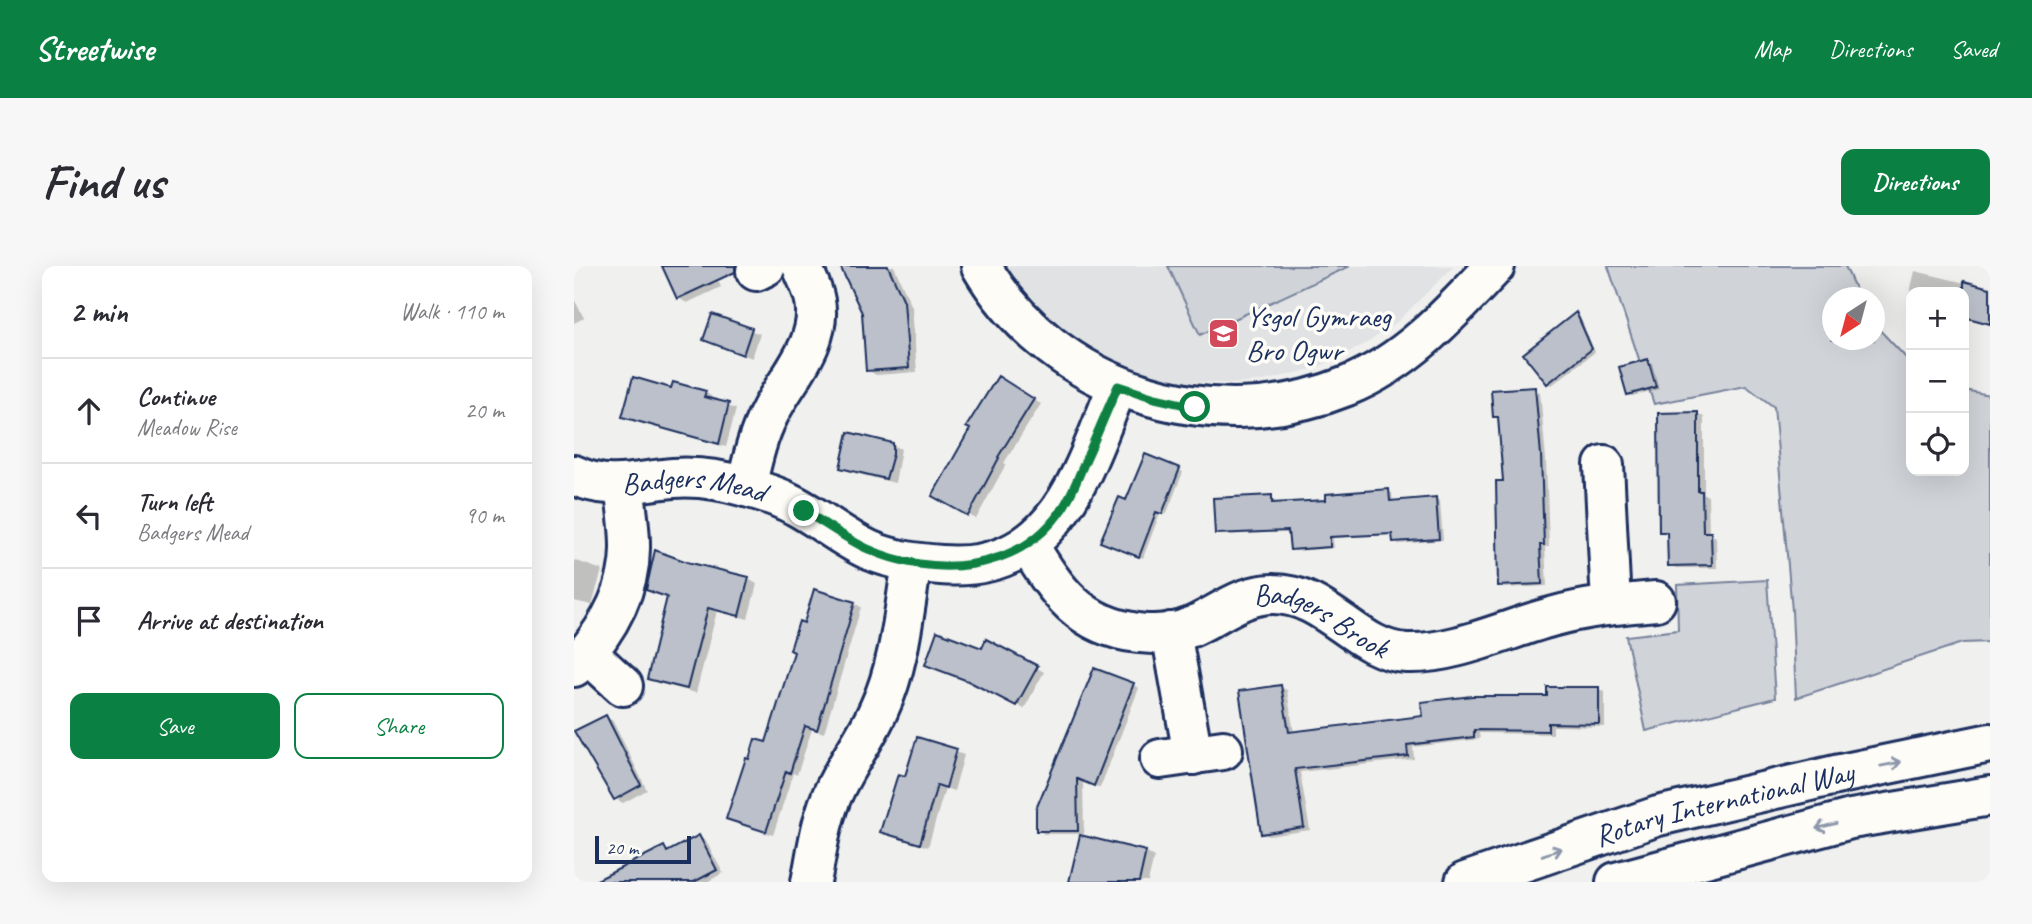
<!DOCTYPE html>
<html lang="en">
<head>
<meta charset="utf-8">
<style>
	body { margin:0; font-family:Caveat,sans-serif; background:#f7f7f7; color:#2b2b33 }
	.controls { position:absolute; right:21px; top:21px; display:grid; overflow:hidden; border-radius:14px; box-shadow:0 7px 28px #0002 }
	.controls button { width:63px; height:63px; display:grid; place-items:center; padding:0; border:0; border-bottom:2px solid #e1e1e2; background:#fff; color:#2b2b33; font:35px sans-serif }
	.compass { position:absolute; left:1248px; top:21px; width:63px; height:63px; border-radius:50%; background:#fff; box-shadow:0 7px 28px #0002; rotate:216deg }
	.scale { position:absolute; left:21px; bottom:18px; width:96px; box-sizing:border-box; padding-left:7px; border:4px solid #1b2f5e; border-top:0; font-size:19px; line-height:24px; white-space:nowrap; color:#1b2f5e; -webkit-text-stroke:5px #fdfcf7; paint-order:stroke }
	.stop { position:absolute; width:21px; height:21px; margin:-16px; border:5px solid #0b8043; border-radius:50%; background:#fff }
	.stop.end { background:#0b8043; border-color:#fff; box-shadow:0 2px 7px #0008 }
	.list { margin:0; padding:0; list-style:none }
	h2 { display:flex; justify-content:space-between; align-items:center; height:91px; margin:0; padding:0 28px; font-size:30px }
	h2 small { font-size:23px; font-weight:400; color:#7c7c81 }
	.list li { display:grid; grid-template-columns:46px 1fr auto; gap:21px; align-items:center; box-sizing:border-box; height:105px; padding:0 28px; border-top:2px solid #e1e1e2 }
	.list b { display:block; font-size:26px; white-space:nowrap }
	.list p { margin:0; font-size:23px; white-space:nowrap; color:#7c7c81 }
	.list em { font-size:23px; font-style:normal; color:#7c7c81 }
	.actions { display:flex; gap:14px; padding:21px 28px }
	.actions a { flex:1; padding:16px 0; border:2px solid #0b8043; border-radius:14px; text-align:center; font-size:24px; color:#0b8043 }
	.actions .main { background:#0b8043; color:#fff }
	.icon { flex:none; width:38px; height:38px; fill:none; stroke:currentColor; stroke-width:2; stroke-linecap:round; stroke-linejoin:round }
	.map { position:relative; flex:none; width:1416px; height:616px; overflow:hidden; border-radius:14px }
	header { display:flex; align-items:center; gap:42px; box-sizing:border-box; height:98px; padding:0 35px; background:#0b8043; color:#fff }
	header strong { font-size:33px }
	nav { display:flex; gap:38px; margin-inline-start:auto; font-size:24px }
	.intro { display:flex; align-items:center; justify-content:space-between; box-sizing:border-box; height:168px; padding:0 42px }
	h1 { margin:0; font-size:49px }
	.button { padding:18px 32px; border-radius:14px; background:#0b8043; color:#fff; font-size:24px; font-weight:700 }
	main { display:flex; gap:42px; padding:0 42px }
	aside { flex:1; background:#fff; border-radius:14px; box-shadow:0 7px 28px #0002 }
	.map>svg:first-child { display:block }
	.built { fill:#e0e2e3 }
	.green { fill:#d0d3d8; stroke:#76819b; stroke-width:2 }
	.shadow { fill:#0003 }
	.building { fill:#bbc0ca; stroke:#1b2f5e; stroke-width:2 }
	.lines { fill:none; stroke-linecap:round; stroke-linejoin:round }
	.minor-casing { stroke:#1b2f5e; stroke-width:44 }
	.major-casing { stroke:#1b2f5e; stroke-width:44 }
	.minor { stroke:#fdfcf7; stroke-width:38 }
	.major { stroke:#fdfcf7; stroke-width:38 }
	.oneway { stroke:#8c96aa }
	.route { stroke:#0b8043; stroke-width:9 }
	.labels { text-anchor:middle; stroke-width:7; stroke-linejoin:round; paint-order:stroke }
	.poi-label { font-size:30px; fill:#1b2f5e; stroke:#fdfcf7; text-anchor:start }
	.street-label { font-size:30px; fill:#1b2f5e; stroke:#fdfcf7 }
</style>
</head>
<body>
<header>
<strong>Streetwise</strong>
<nav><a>Map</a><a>Directions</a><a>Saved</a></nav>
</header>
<div class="intro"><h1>Find us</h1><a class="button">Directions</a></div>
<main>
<aside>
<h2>2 min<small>Walk · 110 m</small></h2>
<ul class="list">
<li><svg class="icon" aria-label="ahead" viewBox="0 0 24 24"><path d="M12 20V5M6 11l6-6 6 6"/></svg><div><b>Continue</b><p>Meadow Rise</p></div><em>20 m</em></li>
<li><svg class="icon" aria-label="left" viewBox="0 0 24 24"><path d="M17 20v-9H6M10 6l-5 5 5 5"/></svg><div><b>Turn left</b><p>Badgers Mead</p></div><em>90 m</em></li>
<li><svg class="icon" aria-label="arrive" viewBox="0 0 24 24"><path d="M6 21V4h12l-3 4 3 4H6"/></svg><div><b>Arrive at destination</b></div></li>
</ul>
<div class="actions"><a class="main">Save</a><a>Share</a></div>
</aside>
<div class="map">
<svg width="1416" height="616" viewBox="0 0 1416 616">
	<rect width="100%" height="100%" fill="#f0f0ee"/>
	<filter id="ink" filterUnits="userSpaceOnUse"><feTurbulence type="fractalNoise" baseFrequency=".0143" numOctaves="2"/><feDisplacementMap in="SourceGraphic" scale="14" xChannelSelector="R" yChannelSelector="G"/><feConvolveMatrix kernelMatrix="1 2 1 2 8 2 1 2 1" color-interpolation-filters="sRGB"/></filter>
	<g filter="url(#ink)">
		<path class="built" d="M427 0H880L823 56 793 77 742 102 689 115 661 118 595 115 546 99 501 77 464 45Z"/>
		<path class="green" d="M594 0H776L626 69Z
			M1034 0H1271L1285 31 1258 32V74H1300L1301 59 1337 97V205H1390V124L1416 129V376L1388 377 1222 432 1218 345 1200 141 1172 120 1080 138Z
			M1193 314 1201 432 1072 465 1052 370 1104 364 1103 319Z"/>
		<path class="shadow" d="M90 0H137L147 21 113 37 104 32Z
			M268 0H320L338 41 343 106 302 109 294 104 289 46Z
			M1341 5 1416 23V59L1390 52V26H1337V37L1334 35Z
			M0 33 10 52 0 57Z
			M1002 48 1006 51 1021 86 978 119 974 116Z
			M139 50 186 68 178 92 131 74Z
			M1074 95 1078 97 1085 123 1058 130 1054 128Z
			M424 113 467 138 430 197 432 198 402 253 361 229Z
			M960 123 966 126 972 193 975 281H971L973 320 931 322 925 319 931 216 926 153 920 150Z
			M98 125 131 126 138 131 137 135 162 143 152 181 57 154 50 150Z
			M1124 148 1130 151V228L1134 230 1135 267 1142 271 1143 302H1102L1096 299 1093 269 1087 265 1085 149Z
			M318 178 327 183 321 217 276 206 268 201Z
			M572 190 609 206 592 249 586 247 569 292 533 278 553 236Z
			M814 225 818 227 819 236 862 233 866 235 869 274 825 278 821 275 820 269 759 272 760 282 722 285 718 283 716 266 646 269 642 267 697 231 701 234V239L754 236Z
			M82 286 174 313 183 318 174 353 143 345 122 427 83 417 75 412 95 332 74 323Z
			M0 294 28 304 18 339 0 335Z
			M280 337 287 341 250 467 238 463 223 509 219 507 199 569 161 556 154 552 176 495 193 478 231 359Z
			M413 375 470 406 450 443 404 418 353 399 408 384Z
			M559 419 565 422 526 522 509 515 510 568H470L464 564Z
			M706 421 713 424 720 467 851 452 1025 423 1031 426V461L979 460V468L905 467 906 473 839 481 840 493 726 506 736 564 695 570 689 567Z
			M32 451 39 455 73 524 49 537 42 533Z
			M344 473 390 489 380 525 371 522 354 581 308 565 332 512Z
			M125 571 132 575 149 607 133 616H20L89 582 97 586Z
			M571 586 580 591 574 616H496Z"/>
		<path class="building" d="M88 0H161V6L103 33Z
			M266 0H314L330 35 335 102 292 105 288 47Z
			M1390 15 1416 22V58L1390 51Z
			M1002 46 1018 83 973 118 949 88Z
			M138 48 178 62 169 89 129 74Z
			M1074 93 1082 121 1053 129 1045 101Z
			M424 110 460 133 424 191 425 192 394 250 358 230 396 163 392 161Z
			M59 111 97 122 99 116 132 125 130 131 155 137 145 178 48 151Z
			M961 121 967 189 970 279H966L968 318 924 320 922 215H929L924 151H919L917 124Z
			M1124 146V225H1128L1129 266H1137L1138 299 1094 300 1093 266H1085L1084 147Z
			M274 166 319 177V188L312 213 266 202Z
			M571 188 606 202 588 248 582 246 565 291 526 276 545 231 552 234Z
			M815 223 816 235 862 231 865 273 819 276 818 268 756 271V281L716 284 714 265 641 268 639 232 698 229V237L752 234V228Z
			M81 284 113 296 175 311 165 350 134 342 113 423 73 413 93 331 72 324Z
			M240 323 281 336 243 464 231 460 216 507 212 505 192 566 152 553 172 492 175 493 181 473 192 476 220 386 216 384 225 355 230 357Z
			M363 365 408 382 412 373 464 400 442 440 394 415 351 399Z
			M520 402 560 417 520 520 503 513 504 565H462V543Z
			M707 419 715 466 849 450 847 436 898 430H973V421H1025V458L974 457V465L900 464V471L833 479 834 490 721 503 730 561 687 568 665 425Z
			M32 449 67 519 40 534 0 465Z
			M343 471 383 483 372 522 363 519 346 578 306 566 324 508 331 510Z
			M125 569 143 604 120 616H19L90 580 93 586Z
			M506 569 572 585 565 616H495Z"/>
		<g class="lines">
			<defs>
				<g id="minor">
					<path d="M407 0C481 126 639 174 773 120 833 96 878 46 921 0"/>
					<path d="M182 5 192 0"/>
					<path d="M1030 199 1037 338"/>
					<path id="s1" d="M0 209C35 226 62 215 99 212 124 210 148 214 172 221 186 225 200 229 212 235 241 248 266 271 295 284 318 294 341 297 367 299 483 308 508 206 544 119"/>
					<path d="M172 221C178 196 183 171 195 148 212 113 249 78 241 35 239 23 232 11 228 0"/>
					<path id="s2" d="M454 278C482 325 506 360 564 367 581 369 601 368 617 361 645 349 667 328 699 328 754 328 782 385 833 387 878 389 933 363 977 351 1012 341 1046 338 1082 335"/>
					<path d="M597 366 619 489"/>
					<path d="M13 387 49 420"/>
					<path d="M0 401C31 368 57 326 56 279 56 259 52 238 50 218"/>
					<path d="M586 493 649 484"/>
					<path d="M237 616C243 586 247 551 261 523 274 495 293 471 305 443 326 398 330 345 338 297"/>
				</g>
				<g id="major">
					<path id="s3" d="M891 616 1084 550 1266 508 1416 477"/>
					<path d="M1042 616 1277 553 1416 530"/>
				</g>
			</defs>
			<use href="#minor" class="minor-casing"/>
			<use href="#major" class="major-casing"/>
			<use href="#minor" class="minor"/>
			<use href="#major" class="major"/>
		</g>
		<defs><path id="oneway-shaft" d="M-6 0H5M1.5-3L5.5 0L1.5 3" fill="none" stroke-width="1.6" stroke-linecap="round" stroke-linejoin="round" transform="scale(1.75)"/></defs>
		<g class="oneway">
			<use href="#oneway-shaft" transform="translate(1317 498) rotate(-11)"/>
			<use href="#oneway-shaft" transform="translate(1252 560) rotate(165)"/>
			<use href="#oneway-shaft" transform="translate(978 586) rotate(-19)"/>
		</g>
	</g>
	<g class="lines" filter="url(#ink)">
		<path class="route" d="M230 245C251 257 272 273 294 283 358 312 443 307 486 246 498 230 504 211 512 193 523 169 533 144 544 120L581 132 621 141"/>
	</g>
	<defs>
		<symbol id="school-square" viewBox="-11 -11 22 22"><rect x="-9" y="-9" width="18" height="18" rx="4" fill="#d1495b" stroke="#fdfcf7"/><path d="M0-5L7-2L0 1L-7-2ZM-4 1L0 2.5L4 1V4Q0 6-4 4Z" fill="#fff"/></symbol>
	</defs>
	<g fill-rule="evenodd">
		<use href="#school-square" x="632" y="50" width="35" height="35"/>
	</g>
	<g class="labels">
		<g class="poi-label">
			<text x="672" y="60">Ysgol Gymraeg<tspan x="672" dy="34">Bro Ogwr</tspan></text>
		</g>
		<g class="street-label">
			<text dy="10" stroke="none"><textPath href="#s1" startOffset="122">Badgers Mead</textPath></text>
			<text dy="10" stroke="none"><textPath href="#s2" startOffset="345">Badgers Brook</textPath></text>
			<text dy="10" stroke="none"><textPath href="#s3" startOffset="271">Rotary International Way</textPath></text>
		</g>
	</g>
</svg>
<div class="controls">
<button>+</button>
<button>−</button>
<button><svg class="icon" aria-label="locate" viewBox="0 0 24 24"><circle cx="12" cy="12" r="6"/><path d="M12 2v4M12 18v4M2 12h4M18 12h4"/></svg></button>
</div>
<svg class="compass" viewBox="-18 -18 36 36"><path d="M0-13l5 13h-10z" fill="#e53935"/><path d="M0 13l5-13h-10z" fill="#7c7c81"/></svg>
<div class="scale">20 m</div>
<div class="stop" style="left:621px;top:141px"></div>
<div class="stop end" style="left:230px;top:245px"></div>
</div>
</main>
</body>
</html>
